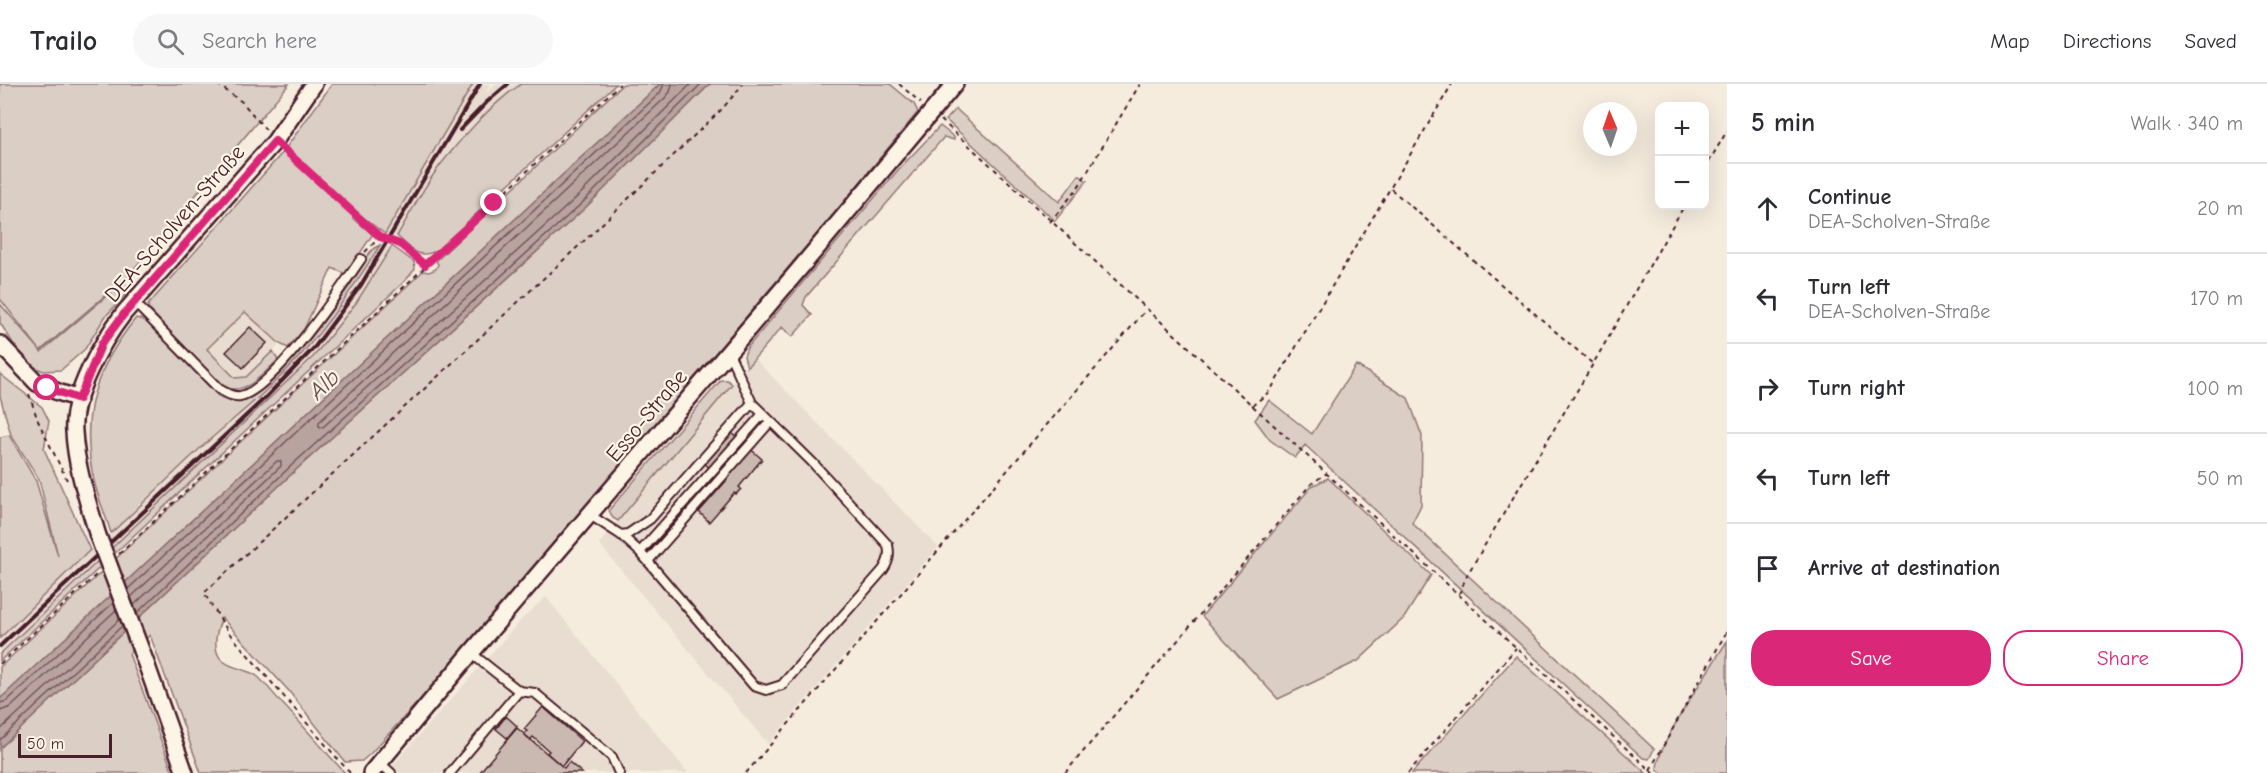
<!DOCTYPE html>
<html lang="en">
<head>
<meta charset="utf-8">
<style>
	body { margin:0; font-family:"Comic Neue",sans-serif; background:#f7f7f7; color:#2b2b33 }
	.controls { position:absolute; right:18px; top:18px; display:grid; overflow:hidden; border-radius:12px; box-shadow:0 6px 24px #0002 }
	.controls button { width:54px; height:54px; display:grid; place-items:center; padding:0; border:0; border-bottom:2px solid #e1e1e2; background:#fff; color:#2b2b33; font:30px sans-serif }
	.compass { position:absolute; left:1583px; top:18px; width:54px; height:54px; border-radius:50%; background:#fff; box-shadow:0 6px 24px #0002; rotate:358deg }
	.scale { position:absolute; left:18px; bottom:15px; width:94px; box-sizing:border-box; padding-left:6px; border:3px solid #4a1f2b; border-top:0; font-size:16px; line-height:21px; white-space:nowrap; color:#4a1f2b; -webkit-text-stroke:4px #fcf5e5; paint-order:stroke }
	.stop { position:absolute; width:18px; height:18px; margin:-14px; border:4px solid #db2777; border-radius:50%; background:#fff }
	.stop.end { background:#db2777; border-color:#fff; box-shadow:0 2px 6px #0008 }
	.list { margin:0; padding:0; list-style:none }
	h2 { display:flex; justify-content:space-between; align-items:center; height:78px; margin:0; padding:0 24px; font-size:26px }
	h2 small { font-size:20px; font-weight:400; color:#7c7c81 }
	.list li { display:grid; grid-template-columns:39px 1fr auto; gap:18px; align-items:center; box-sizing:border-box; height:90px; padding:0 24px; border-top:2px solid #e1e1e2 }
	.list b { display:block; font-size:22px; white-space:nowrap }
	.list p { margin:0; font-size:20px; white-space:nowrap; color:#7c7c81 }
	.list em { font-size:20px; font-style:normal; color:#7c7c81 }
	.actions { display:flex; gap:12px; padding:18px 24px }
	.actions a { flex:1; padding:14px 0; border:2px solid #db2777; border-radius:24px; text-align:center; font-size:21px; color:#db2777 }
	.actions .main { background:#db2777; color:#fff }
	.icon { flex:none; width:33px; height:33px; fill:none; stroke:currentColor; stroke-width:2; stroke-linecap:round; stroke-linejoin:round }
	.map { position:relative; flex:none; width:1727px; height:689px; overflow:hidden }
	header { display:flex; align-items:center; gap:36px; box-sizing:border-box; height:84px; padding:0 30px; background:#fff; border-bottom:2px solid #e1e1e2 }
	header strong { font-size:28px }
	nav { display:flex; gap:33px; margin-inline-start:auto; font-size:21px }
	.search { width:420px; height:54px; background:#f7f7f7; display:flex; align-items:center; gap:15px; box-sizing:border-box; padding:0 21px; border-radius:33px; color:#7c7c81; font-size:22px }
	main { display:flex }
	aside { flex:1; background:#fff }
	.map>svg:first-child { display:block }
	.built { fill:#e8ddd0 }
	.green { fill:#dbcec4; stroke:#927678; stroke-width:1.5 }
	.water { fill:#b8a39e; stroke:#8c6e70; stroke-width:1.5 }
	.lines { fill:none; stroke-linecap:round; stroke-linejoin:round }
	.shore { stroke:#765459; stroke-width:1.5 }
	.building { fill:#cab9b1; stroke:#4a1f2b; stroke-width:1.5 }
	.lane-casing { stroke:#4a1f2b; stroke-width:12 }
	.street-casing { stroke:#4a1f2b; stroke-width:20 }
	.path { stroke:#4a1f2b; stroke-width:2; stroke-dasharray:4.5 4.5; stroke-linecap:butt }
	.lane { stroke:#fcf5e5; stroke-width:8 }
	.street { stroke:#fcf5e5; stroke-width:15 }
	.rail { stroke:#4a1f2b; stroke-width:4 }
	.street-bridge-casing { stroke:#4a1f2b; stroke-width:20; stroke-linecap:butt }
	.street-bridge { stroke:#fcf5e5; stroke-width:15 }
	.route { stroke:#db2777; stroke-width:8 }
	.labels { text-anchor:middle; stroke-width:4.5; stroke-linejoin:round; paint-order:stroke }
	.street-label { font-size:22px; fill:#4a1f2b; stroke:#fcf5e5 }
	.water-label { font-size:24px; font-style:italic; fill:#704d53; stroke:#fcf5e5 }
</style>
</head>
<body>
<header>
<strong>Trailo</strong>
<div class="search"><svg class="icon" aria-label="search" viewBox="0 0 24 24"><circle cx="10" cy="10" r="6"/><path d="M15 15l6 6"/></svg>Search here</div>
<nav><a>Map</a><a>Directions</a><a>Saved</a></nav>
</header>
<main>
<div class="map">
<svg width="1727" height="689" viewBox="0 0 1727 689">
	<rect width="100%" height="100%" fill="#f5ecde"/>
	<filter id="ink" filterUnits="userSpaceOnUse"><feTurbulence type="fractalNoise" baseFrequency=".0167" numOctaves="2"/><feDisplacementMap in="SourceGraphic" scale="12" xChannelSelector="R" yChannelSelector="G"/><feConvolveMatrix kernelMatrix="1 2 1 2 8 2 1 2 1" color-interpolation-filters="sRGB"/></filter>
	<g filter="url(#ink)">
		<path class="built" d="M473 0H490L486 9 496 0H521L509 8 478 39 441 80 397 152 385 150Z
			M380 161 392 162 356 219 314 272 0 570V554L90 466 125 437 190 373 238 332 291 282 307 264 358 196Z
			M245 228 280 260 246 294H235L207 266Z
			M754 274 938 463 768 660 599 460Z
			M546 513 688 689H387L393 681 520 537Z"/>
		<path class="green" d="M0 0H289L128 192 40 267 41 268 123 198 131 205 105 233 85 265 61 286 43 287 26 279 0 239V220L40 266 0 215Z
			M332 0H473L385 150 358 130 353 134 373 150 346 190 332 184 304 245 288 264 280 260 245 228 207 265 235 294 246 293 273 267 278 276C261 291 247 312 222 303L149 225 148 221 283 68Z
			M521 0H616L438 166C418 176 412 166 397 152 411 128 424 102 441 80 462 53 493 19 521 0Z
			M623 0H660L0 615V583L423 187 429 188 436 185 438 180 436 177Z
			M710 0H890L914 20 918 28 828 137 439 595 371 669 362 677 345 678 288 606 222 534C217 545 212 563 220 574 228 584 245 584 257 592 265 599 272 608 279 616 302 640 323 665 345 689H201L150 551 129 570 173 689H0V664L297 385 585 124Z
			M956 25 1059 118 1079 91 1087 97 1055 137 946 36Z
			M940 42 954 53V56L944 53 806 213 803 221 812 231 792 253 782 243 747 283 744 272 747 264 898 86Z
			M380 161C350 209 318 256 277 296 250 323 219 346 191 373 164 398 139 424 111 449 106 432 98 414 94 397 79 331 95 285 136 234L147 237 217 311C225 316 235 319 244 316 271 307 332 227 350 201 359 188 365 167 380 161Z
			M392 162 414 178 415 185 406 196 0 577V570L314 272 356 219Z
			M1356 281 1408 314 1422 352 1421 421 1412 439 1654 665 1649 675 1643 674 1305 361 1295 374 1270 356 1255 336 1269 316 1312 350Z
			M0 290 42 323 49 337 44 365 90 466 0 554V353L9 351 36 397 58 472 39 395 11 351 0 312Z
			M721 296H727L732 300 618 437 613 434 609 426Z
			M1328 394 1431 491 1404 534 1358 577 1278 615 1202 532 1312 402Z
			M1727 557V689H1662L1657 685C1658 658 1711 584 1727 557Z
			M1516 572 1646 689H1412Z"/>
		<path class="water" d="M660 0H710L585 124 297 385 0 664V615Z"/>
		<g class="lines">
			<path class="shore" d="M672 0 670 8 665 14 319 338V343H323L576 114 691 0
				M128 505 660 9 664 0
				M131 513 277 377H281V382L134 521
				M137 529 293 380 581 120 701 0
				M0 619 7 617 113 519
				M0 627 11 623 116 526
				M0 646 120 535
				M0 656 122 542"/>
		</g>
		<path class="building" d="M250 243 267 259 243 284 226 268Z
			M732 349 762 375 739 403 741 405 736 410 734 409 709 438 699 428 726 397 705 380Z
			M543 623 582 657 562 682 547 669 549 667 533 653 530 656 524 650 527 647 524 645Z
			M506 632 517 642 507 654 496 645Z
			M517 644 564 684 569 678 582 689H479Z"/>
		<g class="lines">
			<defs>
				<path id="lane" d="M134 218 219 305C226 309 232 313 240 312 272 307 342 203 361 175
					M590 431 621 451 640 468 754 602 766 606 782 601 883 486C889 477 890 471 888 461L812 378 752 319 729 269
					M621 451 628 450 650 435 752 319
					M640 468 762 331
					M648 477 770 338
					M471 569 519 607 535 609 612 673 619 689
					M380 679 391 689
					M450 689 519 607"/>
				<path id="street" d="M0 260 37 299 58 308 79 315
					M98 452C88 418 76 384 74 348 71 311 102 258 124 229L275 57 314 0
					M147 582 185 689
					M371 689 471 569 796 189 955 0"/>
			</defs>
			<use href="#lane" class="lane-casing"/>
			<use href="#street" class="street-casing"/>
			<path class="path" d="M217 0 242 18 267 47
				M899 0 921 19
				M941 36 1653 689
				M285 66 380 153 400 160 425 181
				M1704 86 1727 47
				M1391 105 1593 280
				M1050 138 1077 105 1140 0
				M365 168 380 153
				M29 310 38 337 67 396
				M1252 322 1270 307 1452 0
				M119 470 620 0
				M1459 510 1467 491 1593 280 1684 122
				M0 580 97 490
				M1650 686 1727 547
				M350 689 229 549 204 509 584 157 723 24 743 0
				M746 689 1146 226
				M1065 689 1311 400 1327 389
				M1408 689 1516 564"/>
			<use href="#lane" class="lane"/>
			<use href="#street" class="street"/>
			<path class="rail" d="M460 46 487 18 508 0
				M0 562 266 313 314 264 361 201 480 0"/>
			<defs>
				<path id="street-bridge" d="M98 452 147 582"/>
			</defs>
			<use href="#street-bridge" class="street-bridge-casing"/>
			<use href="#street-bridge" class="street-bridge"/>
		</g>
	</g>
	<g class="lines" filter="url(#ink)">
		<path class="route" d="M47 304 79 315 102 259 124 230 275 57 380 153 400 160 425 181 494 119"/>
	</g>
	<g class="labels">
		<g class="street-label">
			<text transform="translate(174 139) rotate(-49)" y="8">DEA-Scholven-Straße</text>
			<text transform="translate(646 331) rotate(-50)" y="8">Esso-Straße</text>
		</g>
		<g class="water-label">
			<text transform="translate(324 300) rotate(-43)" y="8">Alb</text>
		</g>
	</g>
</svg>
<div class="controls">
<button>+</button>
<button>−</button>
</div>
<svg class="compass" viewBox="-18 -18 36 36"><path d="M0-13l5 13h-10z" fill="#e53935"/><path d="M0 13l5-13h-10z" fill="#7c7c81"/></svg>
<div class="scale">50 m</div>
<div class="stop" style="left:47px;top:304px"></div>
<div class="stop end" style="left:494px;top:119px"></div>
</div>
<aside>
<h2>5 min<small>Walk · 340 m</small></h2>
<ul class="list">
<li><svg class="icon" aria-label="ahead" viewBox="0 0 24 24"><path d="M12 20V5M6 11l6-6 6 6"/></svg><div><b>Continue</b><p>DEA-Scholven-Straße</p></div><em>20 m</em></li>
<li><svg class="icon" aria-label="left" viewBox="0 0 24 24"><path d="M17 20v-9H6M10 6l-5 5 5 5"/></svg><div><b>Turn left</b><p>DEA-Scholven-Straße</p></div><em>170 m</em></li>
<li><svg class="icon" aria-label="right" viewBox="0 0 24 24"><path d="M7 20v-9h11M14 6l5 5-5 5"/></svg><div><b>Turn right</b></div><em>100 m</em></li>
<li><svg class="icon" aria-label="left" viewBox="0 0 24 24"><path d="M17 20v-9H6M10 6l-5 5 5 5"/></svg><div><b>Turn left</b></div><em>50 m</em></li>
<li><svg class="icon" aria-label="arrive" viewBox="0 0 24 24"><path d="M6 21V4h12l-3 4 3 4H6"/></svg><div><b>Arrive at destination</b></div></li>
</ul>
<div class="actions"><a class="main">Save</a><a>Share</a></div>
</aside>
</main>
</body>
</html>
